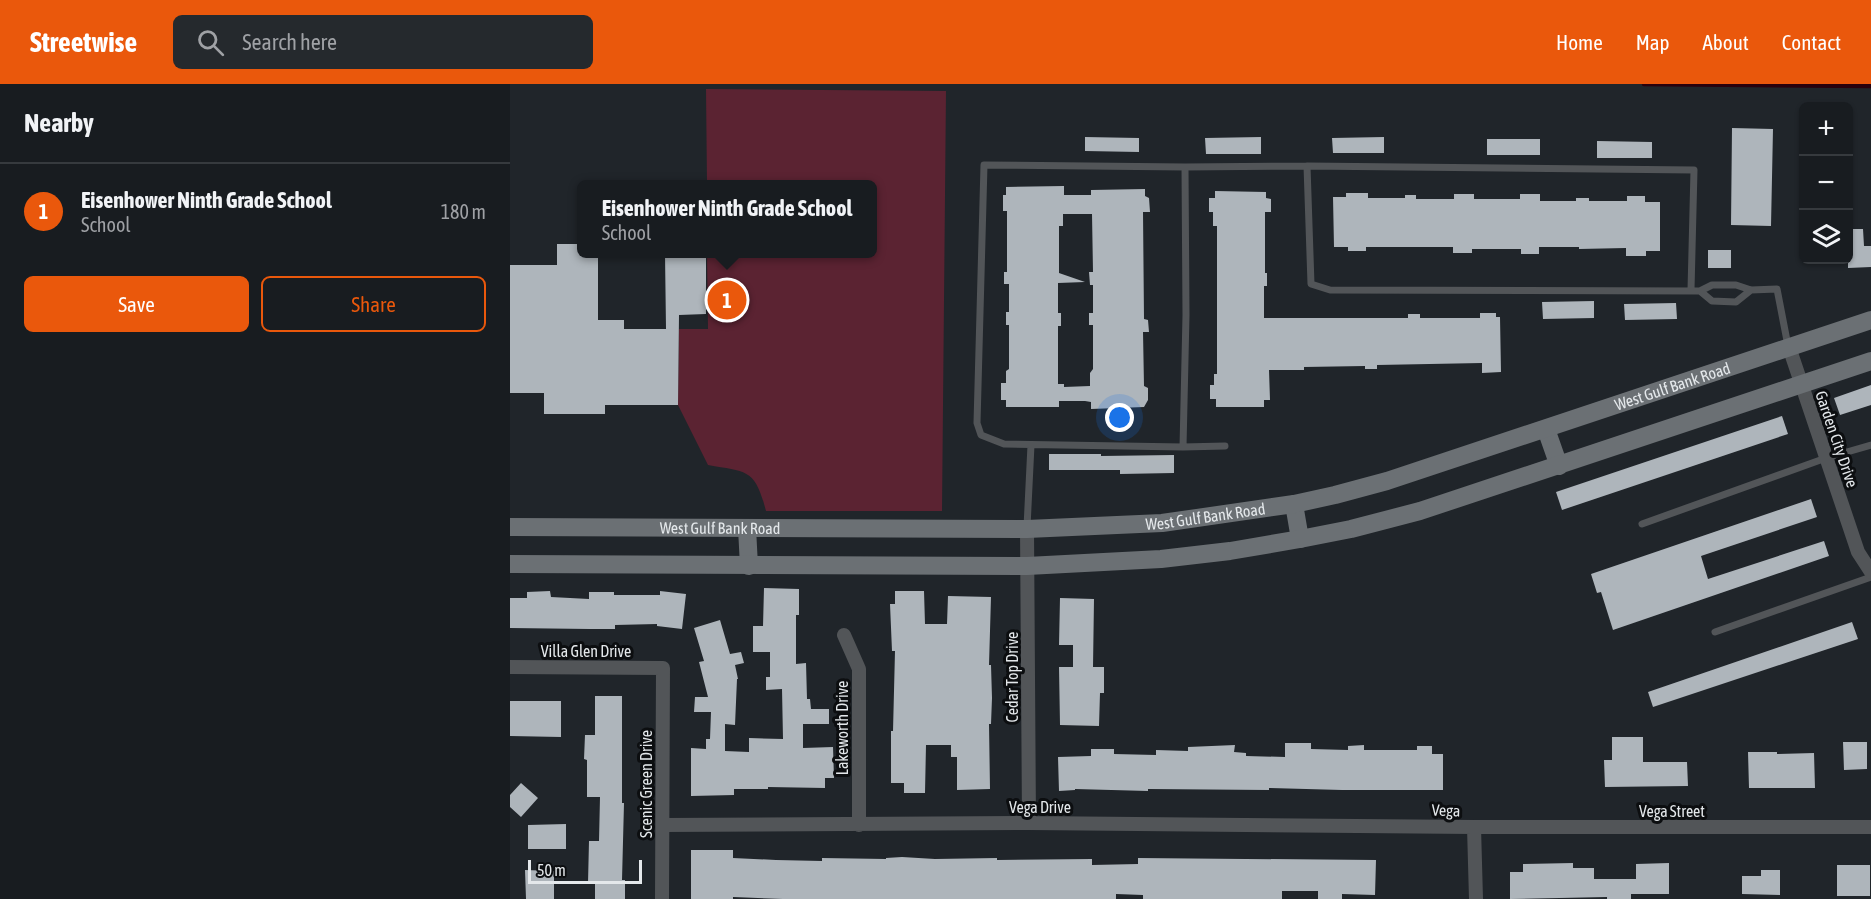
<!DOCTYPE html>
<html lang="en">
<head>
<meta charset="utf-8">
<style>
	body { margin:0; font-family:"Asap Condensed",sans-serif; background:#25292d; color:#f1f3f6 }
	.controls { position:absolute; right:18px; top:18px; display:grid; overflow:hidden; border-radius:9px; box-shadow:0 2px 4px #0004 }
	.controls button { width:54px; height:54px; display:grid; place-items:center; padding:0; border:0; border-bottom:2px solid #363a3e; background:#181c20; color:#f1f3f6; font:30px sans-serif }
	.scale { position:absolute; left:18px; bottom:15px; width:114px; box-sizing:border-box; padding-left:6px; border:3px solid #e4e8eb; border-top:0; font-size:16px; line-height:21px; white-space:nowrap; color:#e4e8eb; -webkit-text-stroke:4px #0c0e10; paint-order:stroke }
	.you { position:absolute; left:610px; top:334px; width:21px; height:21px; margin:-15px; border:4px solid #fff; border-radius:50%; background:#1a73e8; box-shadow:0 0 0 9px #1a73e833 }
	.badge { display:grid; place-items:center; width:39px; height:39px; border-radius:50%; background:#ea580c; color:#fff; font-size:20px; font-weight:700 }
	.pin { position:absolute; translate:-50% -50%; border:3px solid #fff; box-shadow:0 2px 6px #0006 }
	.popup { position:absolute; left:67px; top:96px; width:300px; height:78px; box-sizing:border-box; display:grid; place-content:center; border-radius:9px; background:#181c20; filter:drop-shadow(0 2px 4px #0005); font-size:20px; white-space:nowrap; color:#9fa1a5 }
	.popup b { font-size:22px; color:#f1f3f6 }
	.popup::after { content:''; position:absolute; left:50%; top:100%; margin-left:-12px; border:12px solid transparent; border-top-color:#181c20 }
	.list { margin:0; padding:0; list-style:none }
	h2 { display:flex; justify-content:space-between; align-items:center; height:78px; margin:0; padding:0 24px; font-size:26px }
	h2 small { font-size:20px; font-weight:400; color:#9fa1a5 }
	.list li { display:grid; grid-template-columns:39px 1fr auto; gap:18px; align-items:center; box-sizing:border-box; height:96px; padding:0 24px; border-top:2px solid #363a3e }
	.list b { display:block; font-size:22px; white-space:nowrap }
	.list p { margin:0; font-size:20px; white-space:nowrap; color:#9fa1a5 }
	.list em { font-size:20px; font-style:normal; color:#9fa1a5 }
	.actions { display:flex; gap:12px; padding:18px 24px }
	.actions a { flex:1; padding:14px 0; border:2px solid #ea580c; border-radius:9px; text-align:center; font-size:21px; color:#ea580c }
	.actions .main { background:#ea580c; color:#fff }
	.icon { flex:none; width:33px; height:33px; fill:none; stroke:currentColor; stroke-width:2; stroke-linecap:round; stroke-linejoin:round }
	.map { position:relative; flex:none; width:1361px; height:815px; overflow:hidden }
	header { display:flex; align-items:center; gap:36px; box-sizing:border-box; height:84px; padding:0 30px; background:#ea580c; color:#fff }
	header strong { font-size:28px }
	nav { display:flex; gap:33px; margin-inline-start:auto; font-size:21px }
	.search { width:420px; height:54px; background:#25292d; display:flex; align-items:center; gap:15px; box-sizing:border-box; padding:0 21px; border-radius:9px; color:#9fa1a5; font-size:22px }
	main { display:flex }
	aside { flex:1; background:#181c20 }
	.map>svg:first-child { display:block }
	.green { fill:#5b2332 }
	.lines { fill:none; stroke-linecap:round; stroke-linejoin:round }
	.stream { stroke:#29010d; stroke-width:4.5 }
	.building { fill:#aeb5bb; fill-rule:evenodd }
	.service { stroke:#525558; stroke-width:7 }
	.minor { stroke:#525558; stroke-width:14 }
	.secondary { stroke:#6b7074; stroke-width:18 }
	.labels { text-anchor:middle; stroke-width:6; stroke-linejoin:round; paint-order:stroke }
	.street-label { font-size:16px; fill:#e4e8eb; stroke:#0c0e10 }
</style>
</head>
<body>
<header>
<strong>Streetwise</strong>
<div class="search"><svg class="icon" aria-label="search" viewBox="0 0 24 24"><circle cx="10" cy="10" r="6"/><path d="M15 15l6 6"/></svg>Search here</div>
<nav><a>Home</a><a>Map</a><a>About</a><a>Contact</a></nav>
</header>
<main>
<aside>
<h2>Nearby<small></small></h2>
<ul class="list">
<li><span class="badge">1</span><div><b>Eisenhower Ninth Grade School</b><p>School</p></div><em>180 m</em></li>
</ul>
<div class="actions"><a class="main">Save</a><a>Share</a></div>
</aside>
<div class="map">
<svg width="1361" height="815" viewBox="0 0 1361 815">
	<rect width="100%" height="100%" fill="#20252a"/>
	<path class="green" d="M196 5 436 7 432 427H256C245 385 238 388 198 381L168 321 169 245H198L197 170H362V100H197Z"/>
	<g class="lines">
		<path class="stream" d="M1134 0 1361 2"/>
	</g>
	<path class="building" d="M1222 44 1263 45 1261 142 1221 141Z
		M575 53 629 54V68L575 67Z
		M751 53V70H696L695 54Z
		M874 53V69H823L822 54Z
		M977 55H1030V71H977Z
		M1087 57 1142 58V74H1087Z
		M554 102V111H581V106L635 105V112L639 114 640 128H633L634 235 638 236 639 248H633L634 302 638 304V316L634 323 581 325V318L575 317H549V323H496V316H491V299H496V287L499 285V241H496V228H499V200H494V188H497V127H493V111H496V103ZM553 130H582L583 188H579L580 201H583V229H579V241H583V285L580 289V302L554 303V300H548V242H551V229H548V199L575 198 549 189V142H553Z
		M705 107 756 108V114L761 115V128H755V189H757V202H754V234H898V230H910V234H970V229H986V233H990L991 288 972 289V279L867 281V285H855V282L794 283V286H759L760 316H754V323H706V315H700V301H704V290H707V142H703V128H699V114H705Z
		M836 109H858V114H895V111H906V115H944V110H964V115H1010V110H1030V117H1066V114H1079V117H1117V112H1135V118H1150V167H1136V172H1116V164L1069 165V163H1029V170H1011V165H962V169H943V163H856V167H838V163H824L823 113H836Z
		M1338 145H1353L1354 162H1361V183L1338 184Z
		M47 160H72V170H88V236H114V245H156L155 170H196V230L169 231 168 321H95V330H34V309H0V181H47Z
		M1198 166H1221V184H1198Z
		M1084 217V234L1033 235 1032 218Z
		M1166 219 1167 235 1115 236 1114 220Z
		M1361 301V321L1330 331 1324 314Z
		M1272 332 1278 350 1052 426 1046 408Z
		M539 370H591V372L664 371V389L610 390V386H539Z
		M1301 415 1307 433 1191 472 1198 495 1314 457 1319 472 1103 546 1091 508 1087 509 1081 490Z
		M254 504 289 505V531H286V580L296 579 297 615H300L301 625H319V640H293V664L323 663 324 694H315V704L258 703V705H224V711L181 712V664L196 665V655H200L201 628H184L185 613H198L189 578 194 577 184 544 210 536 220 570 231 568 234 579 225 581 228 595H227L225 641 215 640V667L239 668V654L273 655 272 605 256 606V593H260V568H243V542H253Z
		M40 507 41 513 79 515V508H104V511H150V507L176 510 172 545 147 542V540L105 541V545H80L0 544V514H17V508Z
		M385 507H414L415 540H437L438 512 481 513 479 581H481L482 614 481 640H479L480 705 447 706V673H441V661H416L415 709H394V699H381V647H383L385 567H382L380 520H385Z
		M550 514 584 515 583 583H594V609H590L589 642 550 641 549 583H563V561H549Z
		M1342 538 1348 555 1143 623 1138 608Z
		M85 612H112V719H114L112 796H115V815H85V799H78L79 757H89L90 713H77V676L74 675 75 651H85Z
		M0 617H51V653L0 652Z
		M1102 653H1133V678H1177L1178 702 1095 703 1094 676H1102Z
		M1333 658H1357V685L1334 686Z
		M775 659H801V665L838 666V662L854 661V666H907V662H922V670H933V706H832L759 704V706L638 705V707L565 705V706L549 707 548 673 581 672V665H604V670L646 671V666L678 667V663L725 661 724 668 736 669V672L775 673Z
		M1238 668H1267V670L1304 669 1305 704H1239Z
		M11 699 28 714 11 733 0 723V711Z
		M56 740V765H18V741Z
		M181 766H223V774L266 776 312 777V774L376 775V774L392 773 425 775 487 774V776L582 775V781L628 780V774L866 776 865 811 832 810V815H808V807H772V815H633V811L606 810V815H273L223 813V815H181Z
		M1063 779V784H1084V795H1126V780L1159 779V810H1121V815H1097V813L1000 815V788H1013V780Z
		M1327 781H1360V812H1327Z
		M15 786 44 787V815H16Z
		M1251 786H1270V811L1232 810V792H1251Z"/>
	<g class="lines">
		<path class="service" d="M675 83 676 231 673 363 494 360 471 351 467 339 474 81 675 83 797 82
			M1181 206 1184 86 797 82 801 200 820 206 1190 207 1202 201H1226L1241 206 1267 205 1278 262
			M1190 207 1202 217 1226 218 1241 206
			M673 363 715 362
			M1132 440 1316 374 1361 361
			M517 443 521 361
			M1205 548 1361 493"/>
		<path class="minor" d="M1279 263 1348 468 1361 488
			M517 445 519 739
			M334 551 349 585V741
			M0 583 153 584 152 815
			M153 741 519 739 964 743H1361
			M964 743 966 815"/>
		<g class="secondary">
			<path d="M1036 345 1049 382"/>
			<path d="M784 420 790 455"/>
			<path id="s1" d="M0 443 517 445 652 439 784 420 825 411 877 397 1361 236"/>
			<path d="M237 444 239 482"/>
			<path d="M0 480 517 482 651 475 720 467 790 455 841 445 910 427 1361 277"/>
		</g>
	</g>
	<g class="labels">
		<g class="street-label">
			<text dy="6" stroke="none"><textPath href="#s1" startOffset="1182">West Gulf Bank Road</textPath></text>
			<text transform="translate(1327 355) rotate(71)" y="6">Garden City Drive</text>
			<text dy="6" stroke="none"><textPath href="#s1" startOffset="696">West Gulf Bank Road</textPath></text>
			<text dy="6" stroke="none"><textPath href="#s1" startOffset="210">West Gulf Bank Road</textPath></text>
			<text x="76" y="573">Villa Glen Drive</text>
			<text transform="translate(502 593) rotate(-90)" y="6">Cedar Top Drive</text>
			<text transform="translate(332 644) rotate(-90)" y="6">Lakeworth Drive</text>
			<text transform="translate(136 700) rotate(-90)" y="6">Scenic Green Drive</text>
			<text x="530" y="729">Vega Drive</text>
			<text transform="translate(936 726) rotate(2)" y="6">Vega</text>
			<text x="1162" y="733">Vega Street</text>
		</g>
	</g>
</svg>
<div class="controls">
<button>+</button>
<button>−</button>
<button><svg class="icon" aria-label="layers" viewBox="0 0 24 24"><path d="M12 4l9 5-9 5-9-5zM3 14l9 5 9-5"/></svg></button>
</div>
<div class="scale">50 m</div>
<div class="you"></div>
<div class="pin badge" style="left:217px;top:216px">1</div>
<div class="popup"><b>Eisenhower Ninth Grade School</b>School</div>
</div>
</main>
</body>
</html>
